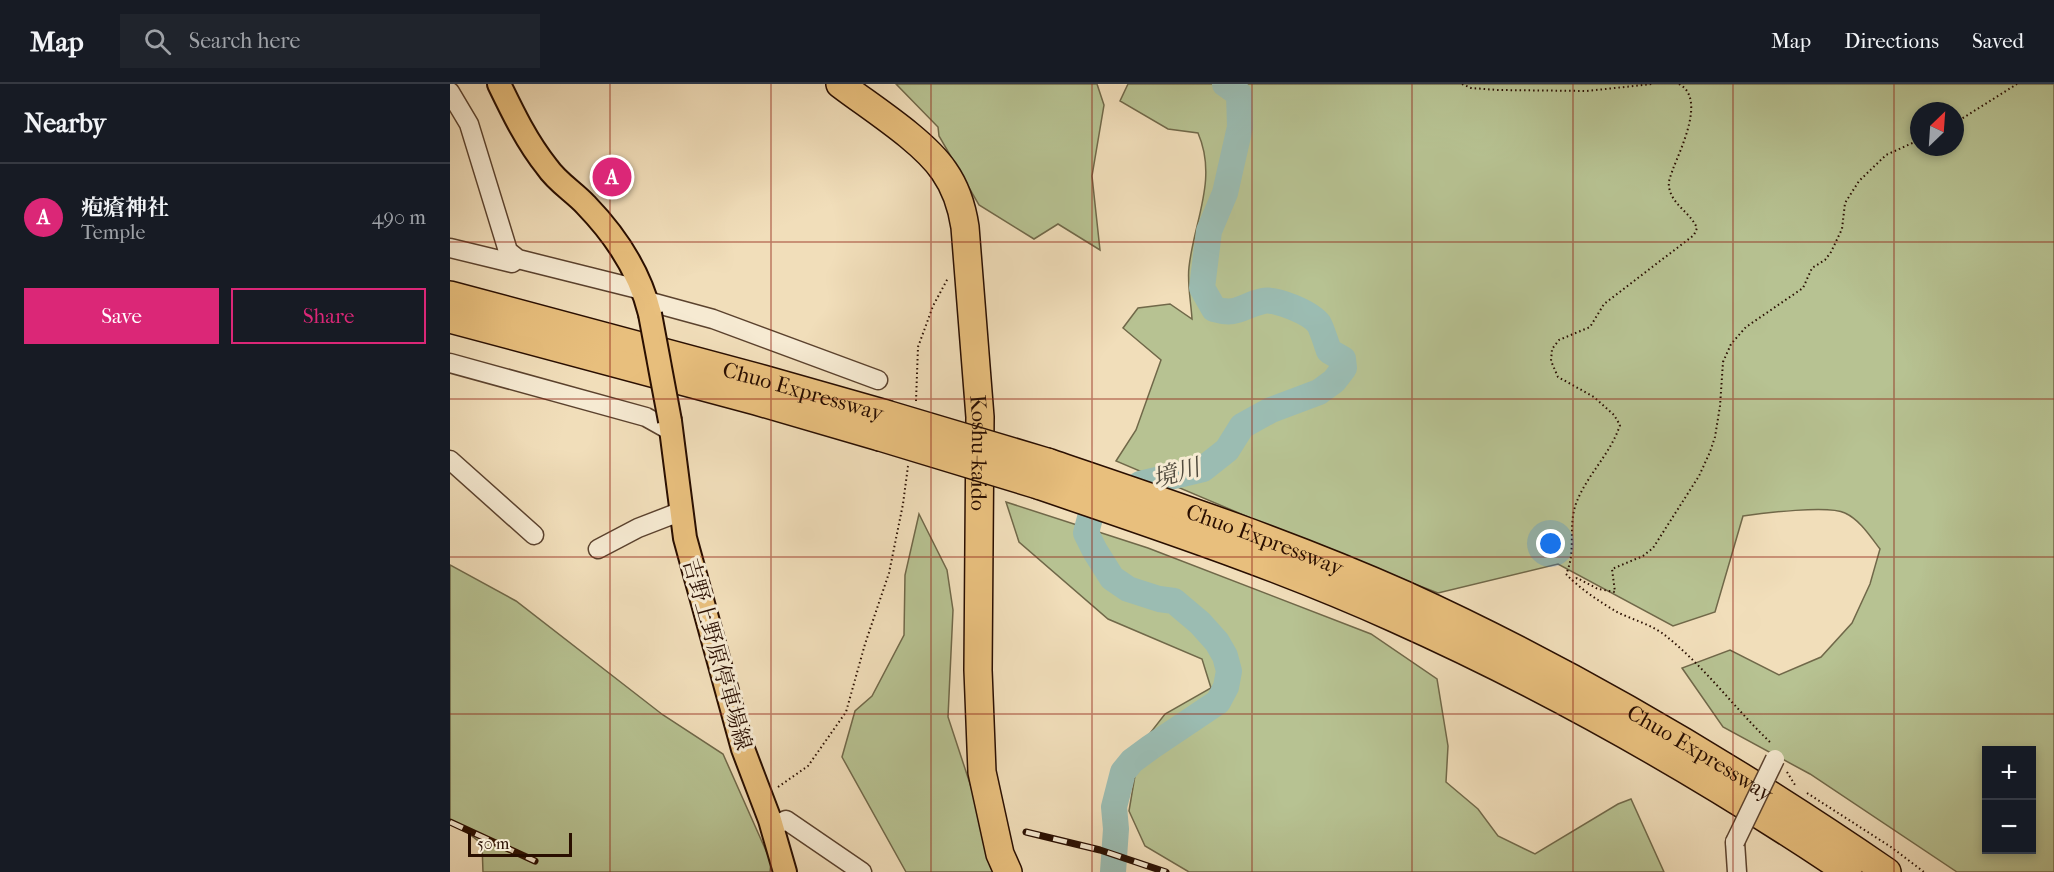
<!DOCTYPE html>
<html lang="en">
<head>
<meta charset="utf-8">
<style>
	body { margin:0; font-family:"IM FELL French Canon","Noto Serif JP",serif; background:#20242c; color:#f1f3f6 }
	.controls { position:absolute; right:18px; bottom:18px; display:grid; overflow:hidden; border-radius:0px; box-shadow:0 3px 9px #0003 }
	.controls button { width:54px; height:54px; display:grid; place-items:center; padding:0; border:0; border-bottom:2px solid #363941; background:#171b24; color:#f1f3f6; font:30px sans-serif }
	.compass { position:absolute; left:1460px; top:18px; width:54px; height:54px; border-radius:50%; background:#171b24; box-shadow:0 3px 9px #0003; rotate:25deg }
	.scale { position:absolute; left:18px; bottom:15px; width:104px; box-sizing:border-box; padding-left:6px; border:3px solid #290e00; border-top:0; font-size:16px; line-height:21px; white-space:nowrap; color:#290e00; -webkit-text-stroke:4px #f6ead2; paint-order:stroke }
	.you { position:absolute; left:1101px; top:460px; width:21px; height:21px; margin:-15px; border:4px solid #fff; border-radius:50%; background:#1a73e8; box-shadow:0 0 0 9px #1a73e833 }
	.badge { display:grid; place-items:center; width:39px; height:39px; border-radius:50%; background:#db2777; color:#fff; font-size:20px; font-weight:700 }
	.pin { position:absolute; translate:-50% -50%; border:3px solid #fff; box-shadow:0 2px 6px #0006 }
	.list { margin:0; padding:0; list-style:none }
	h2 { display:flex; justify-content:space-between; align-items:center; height:78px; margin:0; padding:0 24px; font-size:26px }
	h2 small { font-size:20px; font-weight:400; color:#9ea1a6 }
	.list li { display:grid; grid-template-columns:39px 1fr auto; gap:18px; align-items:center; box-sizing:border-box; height:108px; padding:0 24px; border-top:2px solid #363941 }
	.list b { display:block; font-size:22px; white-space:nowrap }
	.list p { margin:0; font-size:20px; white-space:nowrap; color:#9ea1a6 }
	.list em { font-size:20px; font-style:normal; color:#9ea1a6 }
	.actions { display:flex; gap:12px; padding:18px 24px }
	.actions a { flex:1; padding:14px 0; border:2px solid #db2777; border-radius:0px; text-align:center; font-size:21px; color:#db2777 }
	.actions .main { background:#db2777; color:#fff }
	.icon { flex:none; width:33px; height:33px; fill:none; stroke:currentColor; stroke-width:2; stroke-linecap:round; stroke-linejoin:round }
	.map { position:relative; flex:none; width:1604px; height:788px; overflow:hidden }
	header { display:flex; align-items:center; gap:36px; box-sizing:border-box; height:84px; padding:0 30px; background:#171b24; border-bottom:2px solid #363941 }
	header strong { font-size:28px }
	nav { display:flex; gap:33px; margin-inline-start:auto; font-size:21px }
	.search { width:420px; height:54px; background:#20242c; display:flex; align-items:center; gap:15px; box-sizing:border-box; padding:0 21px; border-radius:0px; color:#9ea1a6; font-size:22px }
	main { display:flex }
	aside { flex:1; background:#171b24 }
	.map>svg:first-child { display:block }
	.green { fill:#b7c292; stroke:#706849; stroke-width:1.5; fill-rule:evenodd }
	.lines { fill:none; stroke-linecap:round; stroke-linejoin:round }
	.river { stroke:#9bbcb2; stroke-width:26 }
	.minor-casing { stroke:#5b422e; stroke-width:21 }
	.major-casing { stroke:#290e00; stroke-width:26 }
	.highway-casing { stroke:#290e00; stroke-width:30 }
	.path { stroke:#290e00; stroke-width:2; stroke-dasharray:1.5 3; stroke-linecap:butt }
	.minor { stroke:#f6ead2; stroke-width:18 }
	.major { stroke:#e8bf7d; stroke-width:22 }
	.highway { stroke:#e8bf7d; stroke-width:27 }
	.rail-casing { stroke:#290e00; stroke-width:7 }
	.rail { stroke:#f6ead2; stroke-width:4.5; stroke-dasharray:14; stroke-linecap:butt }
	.minor-bridge-casing { stroke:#5b422e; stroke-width:21; stroke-linecap:butt }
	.major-bridge-casing { stroke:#290e00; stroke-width:26; stroke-linecap:butt }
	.highway-bridge-casing { stroke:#290e00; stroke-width:30; stroke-linecap:butt }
	.minor-bridge { stroke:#f6ead2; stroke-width:18 }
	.major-bridge { stroke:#e8bf7d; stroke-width:22 }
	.highway-bridge { stroke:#e8bf7d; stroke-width:27 }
	.grid { fill:none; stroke:#8f2418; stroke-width:1.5; stroke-opacity:0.55 }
	.labels { text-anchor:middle; stroke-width:6; stroke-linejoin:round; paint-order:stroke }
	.street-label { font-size:22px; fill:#290e00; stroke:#f6ead2 }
	.water-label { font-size:24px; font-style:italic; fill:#514b3e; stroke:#f6ead2 }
</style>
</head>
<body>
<header>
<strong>Map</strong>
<div class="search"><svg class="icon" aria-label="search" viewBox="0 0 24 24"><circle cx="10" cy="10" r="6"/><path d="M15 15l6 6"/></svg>Search here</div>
<nav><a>Map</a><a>Directions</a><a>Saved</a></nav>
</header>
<main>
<aside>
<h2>Nearby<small></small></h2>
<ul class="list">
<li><span class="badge">A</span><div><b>疱瘡神社</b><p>Temple</p></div><em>490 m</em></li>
</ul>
<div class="actions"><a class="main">Save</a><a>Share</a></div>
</aside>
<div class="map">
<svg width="1604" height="788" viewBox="0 0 1604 788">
	<rect width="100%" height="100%" fill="#f1deba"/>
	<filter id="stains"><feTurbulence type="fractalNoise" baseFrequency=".00333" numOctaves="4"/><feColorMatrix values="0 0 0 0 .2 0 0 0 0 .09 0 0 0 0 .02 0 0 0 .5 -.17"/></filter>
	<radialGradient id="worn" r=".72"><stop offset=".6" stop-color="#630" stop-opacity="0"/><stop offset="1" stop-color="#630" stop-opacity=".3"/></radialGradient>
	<path class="green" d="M446 0H647L654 21 642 92 650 166 608 140 584 155 529 121 489 52 488 43Z
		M678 0H1604V788H1507L1360 690 1273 643 1232 584 1280 566 1329 591 1371 573 1402 539 1420 500 1430 465C1420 452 1410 436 1395 429 1379 421 1313 429 1293 432L1265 528 1223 542 1108 480 988 509 881 468 666 377 686 346 711 276 673 244 688 224 720 220 742 235C741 218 737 199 739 183 744 137 768 95 748 49L718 45 670 17ZM1469 27H1505V63H1469ZM1536 666H1582V766H1536Z
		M556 418 698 464 921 550 987 595 998 662 996 698 1028 725 1048 752 1085 770 1168 720 1181 715 1214 788H739L695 762 679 727 690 662 715 630 761 604 752 575 658 535 569 458Z
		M469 430 497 486 503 526 498 633 527 721 545 788H456L392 673 405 627 422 612 454 551 455 491Z
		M0 481 66 517 213 631 273 670 321 778 320 788H33L32 760 0 735Z"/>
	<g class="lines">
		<path class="river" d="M663 788 666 745 664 723 673 688 682 677 701 663 768 618 776 603 779 587 775 572 767 558 750 539 724 517 709 515 678 505 662 494 645 467 636 449 641 430 690 400 753 385 777 366 792 342 821 326 869 308 884 297 894 284 893 275 879 267C876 259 873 248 869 240 861 229 826 214 813 217 791 222 788 232 764 225L752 204 759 147 775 109 790 43 789 10 775 0"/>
		<defs>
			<path id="minor" d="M0 8 19 40 58 167 68 175 62 179 0 164
				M68 175 192 206
				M197 217 263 235 428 296
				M0 279 196 333 221 347
				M0 376 84 451
				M148 465 188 444 232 427
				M322 743 336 736 412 788
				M1285 758 1287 788"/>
			<path id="major" d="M49 0C63 29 77 58 97 83 107 98 124 108 136 121 166 152 190 189 200 230
				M220 337 235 454 293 665 320 736 335 788"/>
			<g id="highway">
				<path id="s1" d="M390 0C420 23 473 56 494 87 506 104 512 123 515 143L530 333 528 586 532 688 550 770 558 788"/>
				<path id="s2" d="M0 211 313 295 436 330"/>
				<path d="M0 235 306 317 430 353"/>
				<path id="s3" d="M597 378C718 419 838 459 955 511 1124 588 1284 683 1437 788"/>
				<path d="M588 401C708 442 829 482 944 534 1103 605 1253 691 1398 788"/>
			</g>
		</defs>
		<use href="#minor" class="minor-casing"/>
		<use href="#major" class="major-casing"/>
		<use href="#highway" class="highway-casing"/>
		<path class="path" d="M1012 0 1021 4 1048 6 1137 7 1202 0
			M1229 0C1256 14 1231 64 1223 85 1221 91 1218 97 1219 103 1222 121 1240 128 1247 144L1244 151 1154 220 1140 243 1109 256 1102 265 1101 277 1108 293 1144 313 1164 331 1170 341C1161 369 1138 390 1127 417 1117 441 1127 467 1116 490 1129 504 1150 518 1167 528 1183 536 1203 541 1216 552 1256 584 1285 625 1322 660
			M1505 39 1567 0
			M466 317 468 263 483 222 498 194
			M1122 497 1127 494 1148 505 1165 508 1162 485 1193 472 1203 464 1249 392 1260 368 1265 353 1270 322 1273 278 1281 260 1296 243 1353 204 1362 184 1375 176 1381 168 1392 145 1395 119 1409 97 1436 71 1469 56
			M1337 688 1345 701
			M328 703 358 682 396 628 415 560 439 489 453 420 458 382
			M1357 709 1441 763 1474 788"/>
		<use href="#minor" class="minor"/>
		<use href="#major" class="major"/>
		<use href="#highway" class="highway"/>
		<defs>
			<path id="rail" d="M0 738 85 777
				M576 748 650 766 716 788"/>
		</defs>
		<use href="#rail" class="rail-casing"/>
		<use href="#rail" class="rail"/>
		<defs>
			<path id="minor-bridge" d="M1285 758 1325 675"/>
			<path id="major-bridge" d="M200 230 220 337"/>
			<path id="highway-bridge" d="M436 330 597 378
				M430 353 588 401"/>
		</defs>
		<use href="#minor-bridge" class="minor-bridge-casing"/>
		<use href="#major-bridge" class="major-bridge-casing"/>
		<use href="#highway-bridge" class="highway-bridge-casing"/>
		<use href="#minor-bridge" class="minor-bridge"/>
		<use href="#major-bridge" class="major-bridge"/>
		<use href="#highway-bridge" class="highway-bridge"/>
	</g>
	<path class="grid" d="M160 0V788M321 0V788M481 0V788M642 0V788M802 0V788M962 0V788M1123 0V788M1283 0V788M1444 0V788M0 158H1604M0 315H1604M0 473H1604M0 630H1604"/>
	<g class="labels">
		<g class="street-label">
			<text dy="8" stroke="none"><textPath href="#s2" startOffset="366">Chuo Expressway</textPath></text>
			<text dy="8" stroke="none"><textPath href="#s1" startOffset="423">Koshu-kaido</textPath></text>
			<text dy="8" stroke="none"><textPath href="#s3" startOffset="231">Chuo Expressway</textPath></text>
			<text transform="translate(268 570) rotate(74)" y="8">吉野上野原停車場線</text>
			<text dy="8" stroke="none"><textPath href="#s3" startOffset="717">Chuo Expressway</textPath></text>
		</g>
		<g class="water-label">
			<text transform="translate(726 389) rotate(-16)" y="8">境川</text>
		</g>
	</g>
	<rect width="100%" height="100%" filter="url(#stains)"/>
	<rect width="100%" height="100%" fill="url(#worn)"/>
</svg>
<div class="controls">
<button>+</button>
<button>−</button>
</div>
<svg class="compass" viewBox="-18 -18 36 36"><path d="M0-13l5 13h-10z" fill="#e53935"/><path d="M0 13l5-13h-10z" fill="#9ea1a6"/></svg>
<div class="scale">50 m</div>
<div class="you"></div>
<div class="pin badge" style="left:162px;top:93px">A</div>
</div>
</main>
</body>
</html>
